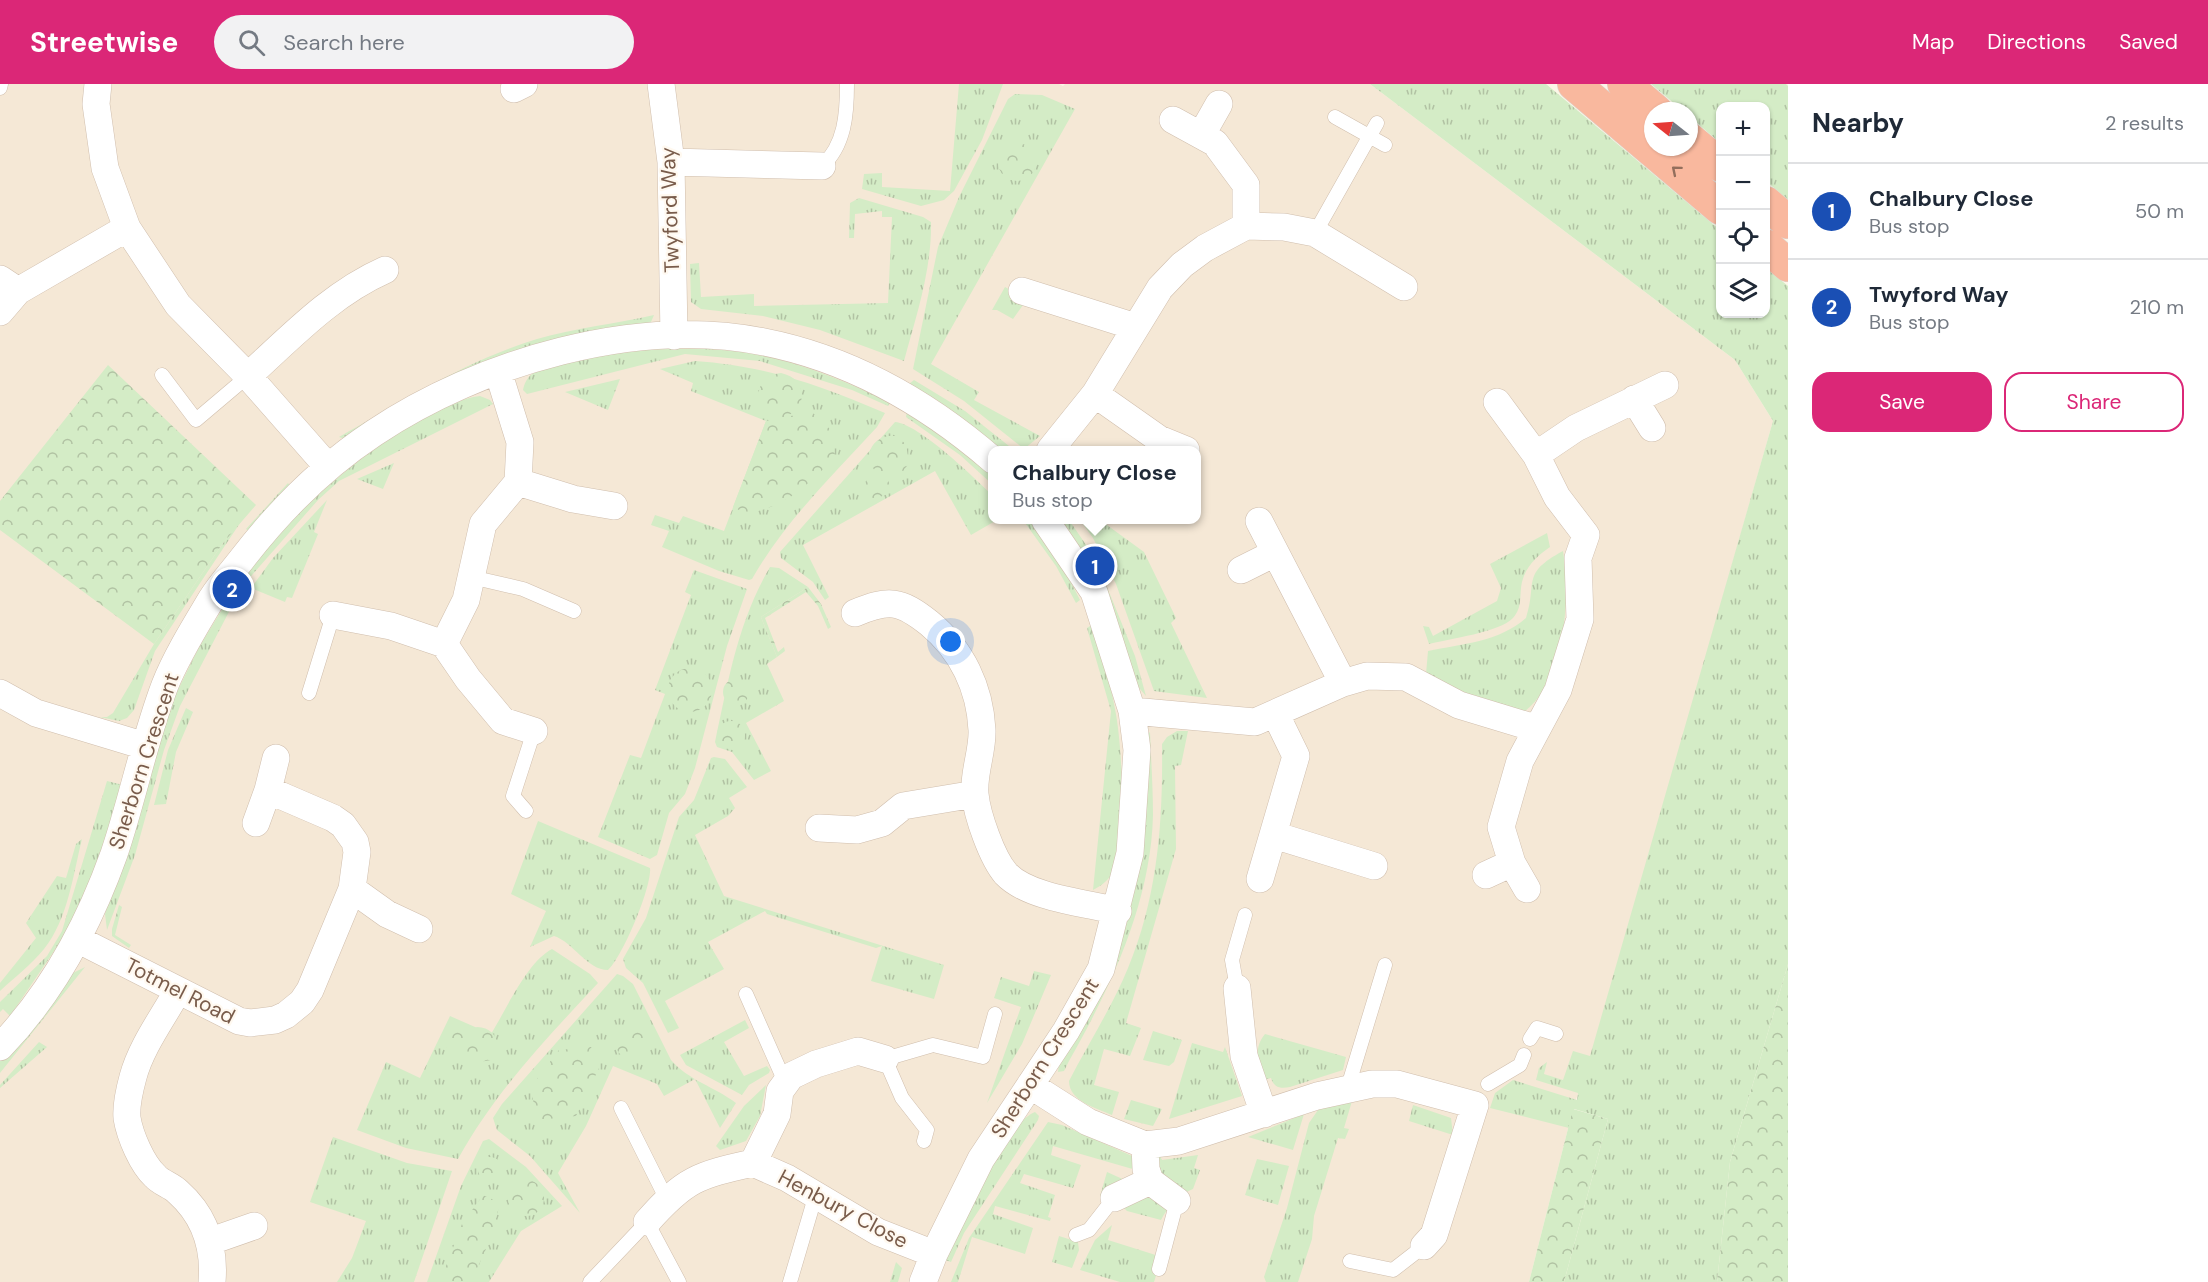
<!DOCTYPE html>
<html lang="en">
<head>
<meta charset="utf-8">
<style>
	body { margin:0; font-family:"DM Sans",sans-serif; background:#f2f2f3; color:#1f2937 }
	.controls { position:absolute; right:18px; top:18px; display:grid; overflow:hidden; border-radius:12px; box-shadow:0 2px 4px #0004 }
	.controls button { width:54px; height:54px; display:grid; place-items:center; padding:0; border:0; border-bottom:2px solid #e0e1e3; background:#fff; color:#1f2937; font:30px sans-serif }
	.compass { position:absolute; left:1644px; top:18px; width:54px; height:54px; border-radius:50%; background:#fff; box-shadow:0 2px 4px #0004; rotate:287deg }
	.you { position:absolute; left:951px; top:558px; width:21px; height:21px; margin:-15px; border:4px solid #fff; border-radius:50%; background:#1a73e8; box-shadow:0 0 0 9px #1a73e833 }
	.badge { display:grid; place-items:center; width:39px; height:39px; border-radius:50%; background:#db2777; color:#fff; font-size:20px; font-weight:700 }
	.pin { position:absolute; translate:-50% -50%; border:3px solid #fff; box-shadow:0 2px 6px #0006 }
	.popup { position:absolute; left:988px; top:362px; width:213px; height:78px; box-sizing:border-box; display:grid; place-content:center; border-radius:12px; background:#fff; filter:drop-shadow(0 2px 4px #0005); font-size:20px; white-space:nowrap; color:#747a83 }
	.popup b { font-size:22px; color:#1f2937 }
	.popup::after { content:''; position:absolute; left:50%; top:100%; margin-left:-12px; border:12px solid transparent; border-top-color:#fff }
	.list { margin:0; padding:0; list-style:none }
	h2 { display:flex; justify-content:space-between; align-items:center; height:78px; margin:0; padding:0 24px; font-size:26px }
	h2 small { font-size:20px; font-weight:400; color:#747a83 }
	.list li { display:grid; grid-template-columns:39px 1fr auto; gap:18px; align-items:center; box-sizing:border-box; height:96px; padding:0 24px; border-top:2px solid #e0e1e3 }
	.list b { display:block; font-size:22px; white-space:nowrap }
	.list p { margin:0; font-size:20px; white-space:nowrap; color:#747a83 }
	.list em { font-size:20px; font-style:normal; color:#747a83 }
	.actions { display:flex; gap:12px; padding:18px 24px }
	.actions a { flex:1; padding:14px 0; border:2px solid #db2777; border-radius:18px; text-align:center; font-size:21px; color:#db2777 }
	.actions .main { background:#db2777; color:#fff }
	.icon { flex:none; width:33px; height:33px; fill:none; stroke:currentColor; stroke-width:2; stroke-linecap:round; stroke-linejoin:round }
	.map { position:relative; flex:none; width:1788px; height:1198px; overflow:hidden }
	header { display:flex; align-items:center; gap:36px; box-sizing:border-box; height:84px; padding:0 30px; background:#db2777; color:#fff }
	header strong { font-size:28px }
	nav { display:flex; gap:33px; margin-inline-start:auto; font-size:21px }
	.search { width:420px; height:54px; background:#f2f2f3; display:flex; align-items:center; gap:15px; box-sizing:border-box; padding:0 21px; border-radius:33px; color:#747a83; font-size:22px }
	main { display:flex }
	aside { flex:1; background:#fff }
	.map>svg:first-child { display:block }
	.residential { fill:#f5e8d6; fill-rule:evenodd }
	.grass { fill:url(#grass-tufts) }
	.forest { fill:url(#forest-crowns) }
	.lines { fill:none; stroke-linecap:round; stroke-linejoin:round }
	.lane-casing { stroke:#d0bead; stroke-width:15 }
	.street-casing { stroke:#d0bead; stroke-width:28 }
	.highway-casing { stroke:#dcd5d0; stroke-width:34 }
	.lane { stroke:#fff; stroke-width:14 }
	.street { stroke:#fff; stroke-width:27 }
	.highway { stroke:#f9b89e; stroke-width:33 }
	.oneway { stroke:#936e5c }
	.labels { text-anchor:middle; stroke-width:4.5; stroke-linejoin:round; paint-order:stroke }
	.street-label { font-size:21px; fill:#795c4b; stroke:#fff9f0 }
</style>
</head>
<body>
<header>
<strong>Streetwise</strong>
<div class="search"><svg class="icon" aria-label="search" viewBox="0 0 24 24"><circle cx="10" cy="10" r="6"/><path d="M15 15l6 6"/></svg>Search here</div>
<nav><a>Map</a><a>Directions</a><a>Saved</a></nav>
</header>
<main>
<div class="map">
<svg width="1788" height="1198" viewBox="0 0 1788 1198">
	<defs>
		<pattern id="grass-tufts" width="24" height="20" patternUnits="userSpaceOnUse" patternTransform="scale(1.5)"><rect width="24" height="20" fill="#d4ecc6"/><path d="M3 7l-1-3M5 7V3M7 7l1-3M15 17l-1-3M17 17v-4M19 17l1-3" fill="none" stroke="#b1c2a3"/></pattern>
		<pattern id="forest-crowns" width="20" height="18" patternUnits="userSpaceOnUse" patternTransform="scale(1.5)"><rect width="20" height="18" fill="#d4ecc6"/><path d="M2 6a3 3 0 1 1 6 0M12 15a3 3 0 1 1 6 0" fill="none" stroke="#b1c2a3"/></pattern>
	</defs>
	<rect width="100%" height="100%" fill="#fdf6e8"/>
	<path class="residential" d="M0 0H1059L1063 2 1065 0H1370L1735 276 1773 337 1605 927 1573 1025 1529 1198H0ZM993 366H1197V436H993Z"/>
	<path class="grass" d="M959 0H1003L982 56 954 107 944 116 921 122 862 105 864 90 882 89V103L950 107Z
		M1370 0H1546L1720 146V230H1766V184L1788 202V880L1730 1078 1717 1198H1564L1608 1035 1574 1025 1569 1044 1490 1024 1495 1009 1513 996 1577 1016 1578 1009 1536 996 1539 984 1547 978 1544 990 1563 996 1573 967 1590 972 1773 337 1735 276Z
		M1651 0H1786L1788 2V116L1766 97V22H1720V59L1689 32V27H1683Z
		M1015 10 1042 11 1075 25 931 280 979 308 974 316 1040 352 1024 365 964 317 913 285 938 163 959 113 1008 15Z
		M859 114 923 133 931 138C932 185 916 233 904 277L820 246 763 232 701 225 691 218 690 180 699 179 701 213 754 210V222L888 219 892 133H882V127L855 130 854 154H849L850 119Z
		M1005 203 1022 212 1023 221 1013 235 997 226H992Z
		M654 231 651 238 345 355 339 353C403 317 465 277 537 255 574 244 615 240 654 231Z
		M647 266C672 265 697 264 722 266 780 270 838 293 890 319L888 322 852 306 760 277 685 270 527 310 523 306C524 300 527 294 532 290 552 276 621 269 647 266Z
		M695 277C767 282 819 301 885 329L877 343C833 391 785 437 752 495L749 496 719 487 662 463 669 447 651 441 655 431 679 439 683 432 724 447 766 337 691 307 693 299 660 285Z
		M620 295 608 326 565 308Z
		M914 296 965 327 1014 366H1002L937 316 909 300Z
		M480 312 490 316 493 320 339 397 318 416 245 499 238 497C292 431 353 372 428 332 444 324 462 314 480 312Z
		M907 327 984 384 993 393V401L960 371 906 333Z
		M895 338C919 340 975 394 993 412V436H997L971 451 935 387 803 461 829 513 825 516 813 498 781 474 780 468Z
		M394 379 383 405 357 395Z
		M288 399 291 403 249 447 246 445Z
		M327 416 314 448 318 450 292 514 287 513 285 518 251 504 273 474Z
		M242 436 155 567 134 626 127 634 119 637 100 633H107L113 629 154 560 223 459Z
		M1023 436H1031C1051 460 1066 488 1080 516L1076 519 1056 482Z
		M1062 436H1069L1091 468 1086 472Z
		M1080 436H1100L1144 468 1176 534 1171 539 1207 614 1154 607 1116 500 1093 454Z
		M1547 449 1550 463C1537 472 1526 482 1522 498 1519 511 1523 523 1513 534 1500 548 1449 555 1429 560L1423 542 1429 543 1433 552 1497 517 1501 504 1490 480Z
		M1563 467C1571 514 1565 597 1524 628L1472 612 1426 590 1428 567C1461 560 1499 558 1526 534 1538 498 1520 490 1563 467Z
		M770 483 779 484 808 503 761 533 777 573 767 580 784 617 746 639 771 687 754 696 732 668 717 663 715 658C728 598 738 537 770 483Z
		M694 486 747 505 727 562 695 684 685 710 669 729 657 771 650 775 598 753 630 671 641 674 665 610 655 606 691 511 685 508Z
		M1103 493 1135 572 1146 612 1133 597 1098 496Z
		M226 519 232 522 180 622 164 666 135 771 107 846 105 830 172 618 199 563Z
		M1093 540C1101 568 1110 596 1115 625 1122 658 1127 754 1115 784 1110 795 1103 801 1093 806L1111 627 1087 544Z
		M186 624 193 628 176 668 166 720 154 721 168 666Z
		M1177 647H1188L1181 681 1175 682 1176 765 1126 939 1141 944 1130 972 1104 965 1094 1001 1119 1008 1112 1031C1096 1024 1069 1017 1069 997 1088 960 1112 923 1128 884 1158 812 1163 737 1162 660L1167 653Z
		M1150 648C1151 675 1153 703 1153 731 1151 818 1111 903 1069 977L1064 987 1058 988 1059 980 1130 826 1146 732 1148 650Z
		M714 673 725 675 747 703 729 714 735 724 728 732 695 751 724 812 944 881 934 915 871 897 882 862 876 864 767 830 765 827 708 858 724 885 665 917 679 944 668 949 643 899 626 884 623 875 646 834 679 733 694 716 711 674Z
		M107 697 123 701 92 796 67 848 10 932 3 925 0 928V918L47 872 62 847Z
		M538 737 650 784C652 803 622 874 608 886 587 886 573 858 554 852L530 863 546 827 511 810Z
		M82 755C73 791 68 835 44 865 32 880 14 894 0 907V899L36 854 26 839 57 792 66 794 76 760Z
		M552 865 590 890 598 899C546 955 495 1008 458 1075L406 1064 357 1046 386 978 420 994 450 932 491 950C506 926 527 878 552 865Z
		M85 883 0 989V977L71 890Z
		M1034 887 1051 891 1022 960 987 1019 1021 923 994 914 1001 893 1029 902Z
		M617 890 623 892 633 900 671 976C688 996 715 1003 736 1019L720 1044 695 995 664 1012 657 1000 613 982 586 1042 558 1089 580 1129 530 1072 497 1046 493 1034 502 1020Z
		M745 936 749 944 724 958 744 992 767 982 770 986 769 989 749 1001 742 1011 686 981 680 971Z
		M1153 947 1182 956 1174 978 1169 982 1143 976Z
		M1265 950 1346 973 1343 986 1290 1003C1281 1005 1274 1004 1271 994L1263 996C1258 981 1253 964 1265 950Z
		M39 958 47 963 0 1004V1001Z
		M1192 959 1223 968 1225 963 1242 1012 1169 1035Z
		M766 1001 760 1032 746 1057 720 1066 716 1062 744 1022Z
		M1131 1016 1162 1025 1153 1042 1124 1035Z
		M1352 1017 1344 1044 1349 1045 1345 1055 1338 1054 1314 1132 1312 1155 1298 1198H1266L1264 1193 1287 1124 1309 1039 1318 1026Z
		M1413 1021 1451 1034 1453 1051 1409 1037Z
		M1035 1028 1039 1032 1038 1036 964 1149 951 1178 945 1176C961 1145 1005 1039 1035 1028Z
		M1304 1030 1293 1066 1248 1053Z
		M1048 1038 1062 1041 1139 1075 1136 1086 1053 1062 1051 1071 1081 1081 1073 1104 1024 1090 1020 1099 1055 1111 1048 1133 1051 1134 1050 1137 995 1122 993 1130 1033 1144 1025 1170 972 1153 958 1198H951L969 1154Z
		M333 1053 407 1079 452 1087 414 1198H337L352 1174 366 1137 310 1118Z
		M489 1055 526 1083 562 1122 521 1147 489 1198H427L461 1102 483 1057Z
		M1159 1070 1162 1076 1198 1071 1194 1084 1200 1086 1193 1105C1178 1111 1169 1121 1161 1136L1127 1127 1114 1114 1100 1112 1107 1088 1138 1102Z
		M1257 1075 1289 1082 1278 1121 1245 1111Z
		M1112 1141 1108 1156 1162 1173 1154 1198H1120L1080 1186 1095 1156Z
		M1059 1152 1078 1158 1079 1166 1072 1184 1052 1178Z
		M896 1178 902 1184 898 1198H890Z"/>
	<path class="forest" d="M998 78a19 19 0 1 1 38 0a19 19 0 1 1-38 0Z
		M108 281 256 421 223 459 154 560 0 446V417Z
		M781 289C799 293 805 305 800 322L787 333 811 327 833 348 835 374C804 403 791 420 747 430L733 423 766 337 781 334C751 330 751 292 781 289Z
		M888 352H895L906 360 909 379 901 390 887 393 890 402 887 410 875 415 867 411 863 404 868 392 876 388C864 374 869 356 888 352Z
		M808 503 821 520 831 543 828 545 818 522 806 508 765 534 778 568 784 563 785 567 777 573 761 533Z
		M668 606a22 22 0 1 1 44 0a22 22 0 1 1-44 0Z
		M723 608a13 13 0 1 1 26 0a13 13 0 1 1-26 0Z
		M717 651a14 14 0 1 1 28 0a14 14 0 1 1-28 0Z
		M119 821 122 823 115 851 131 861 129 864 112 852V845Z
		M1788 880V1198H1717L1730 1078Z
		M477 943C496 943 503 962 491 976L473 979 462 967C453 971 446 966 443 956L449 946 457 943 467 948Z
		M616 960a15 15 0 1 1 30 0a15 15 0 1 1-30 0Z
		M591 963 600 982 576 1032 538 1036 530 1004 559 966Z
		M1573 1025 1608 1035 1564 1198H1529Z
		M478 1085a12 12 0 1 1 24 0a12 12 0 1 1-24 0Z
		M508 1114a18 18 0 1 1 36 0a18 18 0 1 1-36 0Z
		M483 1111 500 1119 491 1154 471 1198H440L462 1140Z"/>
	<g class="lines">
		<defs>
			<path id="lane" d="M0 4 1 0
				M1335 33 1385 61
				M822 82C845 61 847 30 847 0
				M1315 149 1377 39
				M162 291 196 336 248 292
				M471 493 523 505 574 527
				M309 609 333 531
				M526 727 513 712 534 647
				M1237 904 1232 876 1245 831
				M746 910 785 998
				M1530 955 1537 944 1556 950
				M1488 1000 1520 981 1524 971
				M1347 1006 1385 881
				M621 1024 667 1116
				M924 1057 927 1046 902 1014 885 975 933 961 983 973 995 930
				M1076 1151 1089 1146 1114 1114
				M1350 1177 1393 1186 1424 1162
				M1159 1185 1177 1117
				M590 1198 647 1138 679 1198
				M790 1198 816 1110"/>
			<path id="street" d="M98 0 96 20 105 84 127 144 178 221 248 292 328 383
				M661 0 671 78 674 252
				M514 5 524 0
				M1173 36 1215 59 1246 101V142
				M1202 50 1219 20
				M671 78 822 82
				M0 195 18 207 127 144
				M1022 207 1136 243
				M0 228 18 207
				M498 287 520 358 518 398 483 440 466 516 444 560 468 595 503 637 534 647
				M248 292C291 253 331 210 385 186
				M1095 310 1159 355 1186 366
				M1634 315 1652 344
				M1497 318 1536 371 1557 413 1586 451 1578 474 1580 535 1558 606 1520 677 1501 743 1512 779 1527 805
				M1050 366 1095 310 1160 204 1182 181 1205 164 1246 142 1284 143 1315 149 1404 203
				M1536 371 1576 344 1665 301
				M518 398 573 415 614 422
				M1259 437 1343 599
				M1241 486 1275 469
				M855 529C889 515 900 516 929 539 962 566 980 604 982 646 983 667 973 689 975 710 977 731 992 774 1006 790 1029 814 1086 819 1118 827
				M333 531 391 542 444 560
				M0 609 36 629 145 662
				M1132 627 1255 638 1343 599 1367 592 1406 593 1459 621 1535 644
				M256 739 268 706
				M819 744 857 746 882 739 903 722 975 710
				M1274 751 1374 782
				M1486 791 1512 779
				M1260 795 1296 672 1276 631
				M352 805 387 830 419 845
				M77 855 239 937 250 939 275 936 286 931 302 918 310 906 352 805 357 768 355 758 343 741 333 734 268 706 276 674
				M1237 904 1244 972 1264 1030
				M177 908C162 935 141 963 133 993 130 1004 126 1023 127 1034 130 1052 142 1080 155 1092 161 1099 171 1101 178 1108 205 1132 215 1162 212 1198
				M0 963C52 909 89 840 114 770 133 714 144 656 165 601 177 571 196 541 212 514 221 500 232 488 242 475 279 427 324 382 374 349 480 278 637 232 764 258 850 275 927 319 993 376
				M885 975 858 967 816 980 791 992 780 1007 777 1030 753 1079 787 1094 878 1148 934 1170
				M1030 1001 1088 1038 1145 1061 1179 1057 1317 1012 1372 1000H1397L1475 1021 1434 1151 1424 1162
				M1150 1097 1177 1117
				M1114 1114 1150 1097 1146 1085 1145 1061
				M647 1138C685 1095 698 1091 753 1079
				M211 1157 254 1142
				M923 1198 934 1170 981 1075 1066 947 1101 885 1130 769 1137 666 1132 627 1094 508 1045 436"/>
			<path id="highway" d="M1574 0 1720 124
				M1624 0 1656 27
				M1689 55 1720 81
				M1766 119 1788 138
				M1766 162 1788 181"/>
		</defs>
		<use href="#lane" class="lane-casing"/>
		<use href="#street" class="street-casing"/>
		<use href="#highway" class="highway-casing"/>
		<use href="#lane" class="lane"/>
		<use href="#street" class="street"/>
		<use href="#highway" class="highway"/>
	</g>
	<defs><path id="oneway-chevron" d="M-2-3.5L2.5 0L-2 3.5" fill="none" stroke-width="1.6" stroke-linecap="round" stroke-linejoin="round" transform="scale(1.5)"/></defs>
	<use class="oneway" href="#oneway-chevron" transform="translate(1676 86) rotate(-140)"/>
	<g class="labels">
		<g class="street-label">
			<text transform="translate(670 126) rotate(-92)" y="7">Twyford Way</text>
			<text transform="translate(144 677) rotate(-72)" y="7">Sherborn Crescent</text>
			<text transform="translate(180 907) rotate(27)" y="7">Totmel Road</text>
			<text transform="translate(1045 974) rotate(-58)" y="7">Sherborn Crescent</text>
			<text transform="translate(843 1125) rotate(28)" y="7">Henbury Close</text>
		</g>
	</g>
</svg>
<div class="controls">
<button>+</button>
<button>−</button>
<button><svg class="icon" aria-label="locate" viewBox="0 0 24 24"><circle cx="12" cy="12" r="6"/><path d="M12 2v4M12 18v4M2 12h4M18 12h4"/></svg></button>
<button><svg class="icon" aria-label="layers" viewBox="0 0 24 24"><path d="M12 4l9 5-9 5-9-5zM3 14l9 5 9-5"/></svg></button>
</div>
<svg class="compass" viewBox="-18 -18 36 36"><path d="M0-13l5 13h-10z" fill="#e53935"/><path d="M0 13l5-13h-10z" fill="#747a83"/></svg>
<div class="you"></div>
<div class="pin badge" style="left:1095px;top:482px;background:#1a4fb4">1</div>
<div class="popup"><b>Chalbury Close</b>Bus stop</div>
<div class="pin badge" style="left:232px;top:505px;background:#1a4fb4">2</div>
</div>
<aside>
<h2>Nearby<small>2 results</small></h2>
<ul class="list">
<li><span class="badge" style="background:#1a4fb4">1</span><div><b>Chalbury Close</b><p>Bus stop</p></div><em>50 m</em></li>
<li><span class="badge" style="background:#1a4fb4">2</span><div><b>Twyford Way</b><p>Bus stop</p></div><em>210 m</em></li>
</ul>
<div class="actions"><a class="main">Save</a><a>Share</a></div>
</aside>
</main>
</body>
</html>
